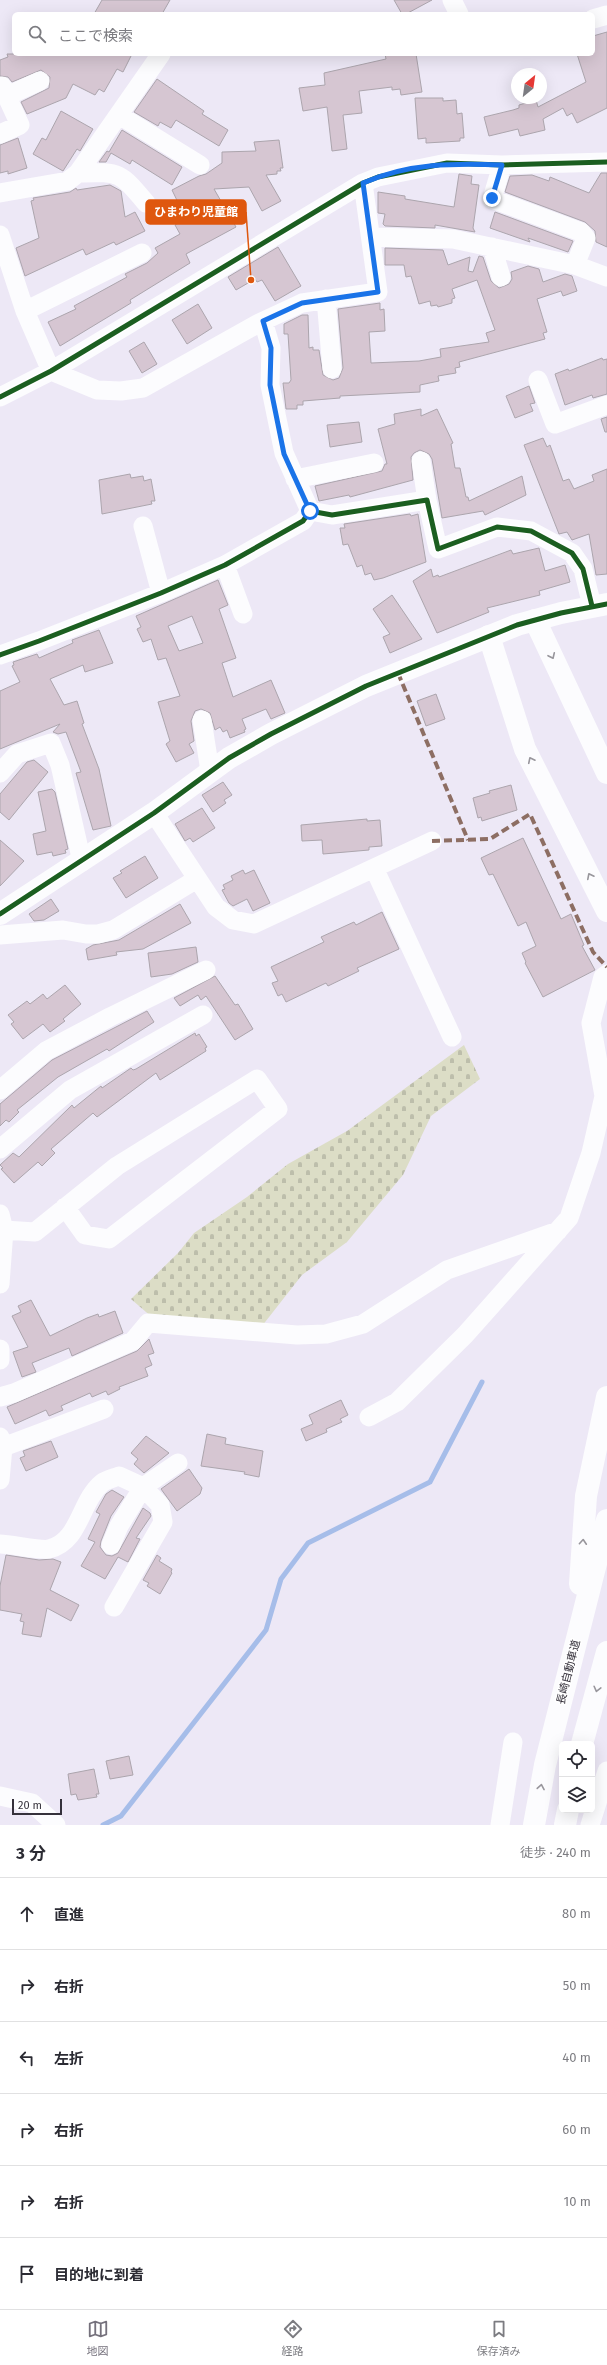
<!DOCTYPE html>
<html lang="ja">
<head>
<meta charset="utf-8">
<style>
	body { margin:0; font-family:"Fira Sans","Noto Sans JP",sans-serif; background:#f7f7f7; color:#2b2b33 }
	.controls { position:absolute; right:12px; bottom:12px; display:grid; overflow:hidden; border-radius:6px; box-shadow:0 4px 16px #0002 }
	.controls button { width:36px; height:36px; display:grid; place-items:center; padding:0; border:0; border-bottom:1px solid #e1e1e2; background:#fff; color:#2b2b33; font:20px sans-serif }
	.compass { position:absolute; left:511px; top:68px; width:36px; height:36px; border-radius:50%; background:#fff; box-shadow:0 4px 16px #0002; rotate:29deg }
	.scale { position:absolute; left:12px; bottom:10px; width:50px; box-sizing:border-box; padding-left:4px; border:2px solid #35313b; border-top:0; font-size:11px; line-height:14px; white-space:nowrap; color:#35313b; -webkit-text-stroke:3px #fff; paint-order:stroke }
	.stop { position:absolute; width:12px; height:12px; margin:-9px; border:3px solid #1a73e8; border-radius:50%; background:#fff }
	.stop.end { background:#1a73e8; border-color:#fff; box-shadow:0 1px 4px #0008 }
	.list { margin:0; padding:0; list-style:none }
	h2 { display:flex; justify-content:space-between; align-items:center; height:52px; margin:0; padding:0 16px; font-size:17px }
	h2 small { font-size:13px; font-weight:400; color:#7c7c81 }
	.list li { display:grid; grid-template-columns:26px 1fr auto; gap:12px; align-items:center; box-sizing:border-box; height:72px; padding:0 16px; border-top:1px solid #e1e1e2 }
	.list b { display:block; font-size:15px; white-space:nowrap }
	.list em { font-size:13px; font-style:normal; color:#7c7c81 }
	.icon { flex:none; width:22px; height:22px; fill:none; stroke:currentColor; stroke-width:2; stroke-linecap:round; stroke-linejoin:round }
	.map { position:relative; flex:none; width:607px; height:1825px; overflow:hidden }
	.search { position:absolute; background:#fff; box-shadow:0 4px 16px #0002; left:12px; right:12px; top:12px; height:44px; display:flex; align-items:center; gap:10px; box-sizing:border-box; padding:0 14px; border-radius:6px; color:#7c7c81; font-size:15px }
	.sheet { height:484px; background:#fff }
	nav { display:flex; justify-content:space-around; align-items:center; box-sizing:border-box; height:56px; border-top:1px solid #e1e1e2; background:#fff; font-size:11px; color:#7c7c81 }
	nav a { display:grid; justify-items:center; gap:2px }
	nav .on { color:#75717c }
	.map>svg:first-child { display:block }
	.cemetery { fill:url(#cemetery-stones) }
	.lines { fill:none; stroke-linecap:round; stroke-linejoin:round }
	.stream { stroke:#a6bde9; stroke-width:5 }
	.building { fill:#d6c6d2; stroke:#aca5ad; fill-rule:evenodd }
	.street { stroke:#fcfcfe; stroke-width:19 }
	.secondary { stroke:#fcfcfe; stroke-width:22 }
	.highway { stroke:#fcfcfe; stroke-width:22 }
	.quiet { stroke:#8d6e63; stroke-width:4; stroke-dasharray:8 4; stroke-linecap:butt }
	.cycleway-casing { stroke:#fff; stroke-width:8 }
	.cycleway { stroke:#1b5e20; stroke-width:5 }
	.oneway { stroke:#98969c }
	.route { stroke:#1a73e8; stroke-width:5 }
	.labels { text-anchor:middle; stroke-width:3; stroke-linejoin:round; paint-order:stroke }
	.street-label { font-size:11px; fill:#35313b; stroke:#fff }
	.leader { fill:none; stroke:#df570e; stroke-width:1.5 }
	.callout-dot { fill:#df570e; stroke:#fff; stroke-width:1.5 }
	.callout { fill:#df570e; stroke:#df570e; stroke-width:1.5 }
	.callout-label { font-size:12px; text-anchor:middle; font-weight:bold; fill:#fff }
</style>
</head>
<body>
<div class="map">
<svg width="607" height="1825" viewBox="0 0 607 1825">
	<defs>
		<pattern id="cemetery-stones" width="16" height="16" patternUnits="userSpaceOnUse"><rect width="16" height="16" fill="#dcddc6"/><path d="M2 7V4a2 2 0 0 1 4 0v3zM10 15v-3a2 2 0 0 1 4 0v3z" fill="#bdbeab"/></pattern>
	</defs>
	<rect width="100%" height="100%" fill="#ede8f6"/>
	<path class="cemetery" d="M464 1045 480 1079 431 1116 403 1175 347 1242 302 1275 262 1326 161 1325 131 1299 178 1253 194 1233 247 1197 288 1164 347 1131Z"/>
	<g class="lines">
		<path class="stream" d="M103 1825 121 1816 266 1630 281 1579 308 1543 430 1482 482 1382"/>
	</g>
	<path class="building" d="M102 0H170L162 14H94Z
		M394 0H432L406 14H402Z
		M607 32V108L577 123 572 113 567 116 563 108 543 119 545 130 520 136 518 129 489 136 484 117 513 110 519 108V105L536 100 538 107 586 82 577 54H593V36Z
		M7 54H132L123 72 117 69 104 92 99 89 95 95 73 84 66 98 27 114 21 102 49 88 50 77 41 70 12 82 8 77 0 76V60L8 57Z
		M385 54H416L422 92 401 95 400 89 392 90V87L359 91 362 113 343 115 347 149 332 151 327 107 303 111 299 88 325 85 324 73 386 59Z
		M157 79 204 111 202 114 228 130 219 146 176 120 171 128 160 122 158 126 134 112Z
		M415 98H443V101L456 100 457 114 462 113 464 138H460V141L426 143V138L418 139Z
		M61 111 93 129 80 151 77 149 63 171 33 154 42 138 46 140Z
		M122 130 182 167 172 185 132 160 130 164 111 153 106 162H99L107 151 109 152Z
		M18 138 27 168 8 174V171L0 173V145Z
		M279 140 283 168H280L281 171H277V174L266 175 281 201 262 211 249 187 214 189 236 227 186 254 190 263 130 300 131 303 60 346 48 322 76 309 74 306 127 277 125 274 147 263 158 253 155 248 180 234 175 225 186 219 172 190 199 176 206 174 222 163V152L256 151 254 142Z
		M601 173H607V247L596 242 595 231 585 222 505 192 510 176 532 175 549 181 550 177 589 193Z
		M459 174 472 176 471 184 479 185 473 228 475 232 435 225V228L385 226 383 224 385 214 378 213V192L405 196V199L454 207Z
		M110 185 121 191 125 217 135 212 145 231 116 245 114 242 86 255 83 249 25 276 16 248 39 238 31 201 34 200 33 198 70 192 76 188 77 190Z
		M495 212 573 241 568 252 528 238 530 242 490 228Z
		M278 247 301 286 275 301 262 280 257 282 255 279 236 290 228 277Z
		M385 248 443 250 448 265 470 257 468 271 473 272 479 256 483 257 491 281 499 288 509 284 512 279 511 272 528 266 539 269 543 282 565 274 572 276 577 291 563 296 561 291 537 299 547 332 543 333 545 339 459 362 460 367 455 368 456 373 438 376 439 381 420 385V392L340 396V398L303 401V405H297V409H286L283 383H289L291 380 288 334H284V324L302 315H308L309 348 313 347V350H319L323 375 333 380 339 378 343 368 338 309 380 303V310L384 309 385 331 369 332 371 363 419 361 441 357 440 349 489 342 486 333 495 330 477 280 452 289 455 298 452 299V303L438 307 437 305 431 306 430 301 419 304 411 276 406 277 404 265H385Z
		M198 304 212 328 187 344 172 320Z
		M144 342 157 364 142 373 129 351Z
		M602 358 603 360 607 359V394L593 398 592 395 565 405 555 374 568 369 569 371Z
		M529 386 535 403 530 404 533 411 515 418 506 396Z
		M421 409V416L437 409 453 443 451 444 455 468H460L466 497H468L469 501 522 476 526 495 485 515 483 511 442 518 432 459 429 454 420 450 414 453 411 457 413 480 350 497 349 495 319 501 315 486 382 471 385 464H387L378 429 395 424 394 414Z
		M607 417V432H605L601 419Z
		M359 422 362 442 330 447 327 425Z
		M543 438 547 447 550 445 563 481 569 479 574 489 594 481 592 475 607 469V574L596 575 589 534 572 540 567 532 559 534 524 445Z
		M130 474 131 478 143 476 144 481 151 479 155 501H151L152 504 102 514 99 480Z
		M410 514 411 516 418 514 426 562 383 578 374 580 371 573 365 575 362 565 357 567 348 544 343 545 340 528H345L344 524Z
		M539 548 545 571 565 565 570 582 539 591 540 595 487 608 489 612 437 633 413 581 431 569 433 577 438 575 439 577 511 550 513 554Z
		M218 580 228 605 219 609 236 658 222 663 233 697 271 680 285 713 271 719 266 709 242 719 246 729 244 730 245 732 230 738 227 730 223 732 220 727 215 730 210 713 201 709 195 711 191 721 194 741 189 744 194 753 176 762 166 744 170 741 158 702 180 696 166 658 158 660 151 639 143 642 137 629 141 627 136 616ZM192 616 203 643 179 651 168 626Z
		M392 595 422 639 390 653 383 637 390 634 373 609Z
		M99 630 113 663 85 672 83 665 50 679 64 705 77 701 84 723 82 724 99 769 111 826 93 830 76 773 81 772 66 732 58 734 53 732 60 724 0 749V691L20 682 12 666 14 665 13 662 37 654 39 658 73 643 72 640Z
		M436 694 445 719 426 726 417 701Z
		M34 760 48 772 9 820 0 812V794L27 762Z
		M223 782 232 795 224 800 226 803 213 812 202 795Z
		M511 785 517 810 482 821 481 817 478 818 473 798 490 793 489 791Z
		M52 789 55 792 68 849 65 850 66 853 53 856 52 852 37 855 33 834 46 831 38 792Z
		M202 808 215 828 193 842 190 838 185 841 175 824Z
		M367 819V821L380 820 382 846 369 847V850L323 854 322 840 302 841 301 825Z
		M523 838 561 919 571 914 584 945 582 946 595 970 543 997 525 963 526 962 522 953 536 946 526 922 518 926 493 874 489 875 481 858Z
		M0 840 24 861 0 886Z
		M145 856 158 878 126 898 113 878 122 873 120 871Z
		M243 870 245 874 254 870 270 903 253 911 247 899 233 906 229 903 222 890 225 889 223 885 233 880 231 876Z
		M51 899 59 911 44 920 34 921 29 914Z
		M180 904 191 923 143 949 116 952 117 955 88 960 86 949 93 945 119 940Z
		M382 912 399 949 357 968 359 971 328 986 326 983 286 1002 282 994 278 996 272 983 278 981 271 967 324 942 321 937 354 922 356 925Z
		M196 947 198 962 172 974 151 977 148 953Z
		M215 976 235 1005 238 1004 253 1029 235 1040 206 996 201 1000 198 995 180 1006 174 998Z
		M65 985 81 1004 63 1019 65 1021 50 1032 43 1024 23 1039 11 1024 14 1022 8 1015 27 1001 30 1004 43 994 47 999Z
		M147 1011 154 1022 109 1051 107 1049 58 1077 17 1110 19 1112 9 1122 6 1120 0 1126V1104L52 1060Z
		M195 1033 196 1036 199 1034 207 1047 205 1048 206 1051 160 1080 156 1073 97 1117 93 1113 51 1149 55 1153 42 1166 38 1162 14 1183 1 1169 3 1168 0 1165 13 1153 19 1157 72 1105 74 1108 101 1086 102 1088 131 1068 133 1070 136 1069Z
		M31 1300 50 1336 87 1318 98 1314 99 1317 115 1311 123 1333 72 1356 69 1348 32 1363 36 1372 22 1377 13 1352 28 1347 12 1316 21 1312 18 1306Z
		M149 1339 154 1353 148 1355 152 1365 145 1368 148 1376 119 1387 120 1389 108 1395 106 1391 92 1397 90 1393 61 1406 63 1410 49 1416 46 1410 15 1424 7 1407 137 1351Z
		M341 1400 348 1415 340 1419 342 1422 326 1429 327 1432 306 1441 301 1429 313 1424 309 1415Z
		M207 1434 226 1438 225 1444 263 1451 259 1477 244 1474 245 1472 201 1466Z
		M146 1436 169 1453 144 1473 134 1464 138 1459 131 1453Z
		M51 1441 58 1457 26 1471 20 1458 25 1456 23 1451Z
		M189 1469 202 1488 200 1494 177 1511 161 1489Z
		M112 1490 124 1497 111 1516 101 1541 100 1547 106 1555 112 1556 118 1553 143 1508 150 1513 151 1516 136 1538 140 1539 128 1562 118 1557 105 1579 81 1566 95 1542 88 1539 100 1514 96 1512 106 1494Z
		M6 1555 39 1560 53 1559 61 1562 50 1590 79 1605 71 1621 47 1608 41 1637 22 1634 24 1622 20 1621 22 1614 0 1610V1586Z
		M157 1555 161 1558 159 1561 172 1569 171 1572 172 1573 160 1594 147 1586 149 1583 143 1580Z
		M129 1756 133 1775 110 1779 106 1761Z
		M94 1769 99 1794H96L97 1797 78 1800 76 1794 71 1795 68 1774Z"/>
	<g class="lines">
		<path class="street" d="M452 0 459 14
			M593 19 607 15
			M7 96 40 81
			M119 115 200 165
			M0 134 20 125 2 86
			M502 165 492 199 581 232 586 238 575 265 607 277
			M78 173C120 172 119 171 146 203
			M0 193 68 181 78 173 161 54
			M0 235 25 311 51 371 97 390 121 391 143 388 259 323 302 303 378 292 363 183
			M371 237 453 239 575 265
			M492 247 501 277
			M326 299 332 369
			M25 311 142 253
			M263 321 271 348 270 385 284 453 310 511
			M538 380 555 424 607 405
			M0 397 51 371 363 183 378 177 447 163 502 165 607 162
			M421 461 427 500
			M295 479 374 463
			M143 526 161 593
			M225 565 243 614
			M0 655 39 641 161 593 225 565 303 521 310 511 332 515 427 500 438 549 497 527 531 531 572 553 583 569 592 606
			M202 720 210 771
			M0 773 17 754 51 743 60 765 82 862
			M154 813 216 907 233 920 254 924 432 841
			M375 870 452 1037
			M0 935 63 930 86 934H98L113 930 197 879
			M0 1090 46 1051 110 1017 206 970
			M0 1149 70 1090 203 1015
			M0 1214 4 1230 0 1284
			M4 1230 35 1232 117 1166 257 1079 278 1109 109 1239 85 1235 65 1207
			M0 1349V1360
			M0 1397 14 1393 133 1341 148 1323 297 1335 326 1334 363 1324 447 1270 558 1231
			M369 1417 397 1402 465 1335 569 1218 591 1153 604 1096 591 1023 603 977 607 974
			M0 1437 3 1447 0 1480
			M3 1447 104 1409
			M0 1544C11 1544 41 1551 49 1549 80 1542 80 1501 102 1483 106 1480 114 1478 119 1476L143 1487 160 1505 163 1522 114 1607
			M111 1545 119 1526 143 1487 178 1463
			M0 1796 32 1803 56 1825
			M500 1825 513 1742
			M590 1825 607 1771"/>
		<path class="secondary" d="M0 914 154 813 229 758 271 734 366 686 517 625 561 613 607 604"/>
		<path class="highway" d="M535 620 607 773
			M489 636 525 749 607 911
			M580 1584 586 1496 607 1397
			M582 1744 607 1652
			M534 1825 545 1765 607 1520
			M565 1825 568 1810"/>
		<path class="quiet" d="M398 673 468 840
			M432 841 490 839 530 814 593 952 607 967"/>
		<defs>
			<path id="cycleway" d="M0 397 51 371 363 183 378 177 447 163 502 165 607 162
				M0 655 39 641 161 593 225 565 303 521 310 511 332 515 427 500 438 549 497 527 531 531 572 553 583 569 592 606
				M0 914 154 813 229 758 271 734 366 686 517 625 561 613 607 604"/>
		</defs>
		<use href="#cycleway" class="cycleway-casing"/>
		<use href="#cycleway" class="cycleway"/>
	</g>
	<defs><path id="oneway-chevron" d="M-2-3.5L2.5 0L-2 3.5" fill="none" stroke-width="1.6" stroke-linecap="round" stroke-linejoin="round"/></defs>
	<g class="oneway">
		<use href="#oneway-chevron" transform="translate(552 656) rotate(65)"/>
		<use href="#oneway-chevron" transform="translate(531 760) rotate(-116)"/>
		<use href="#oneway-chevron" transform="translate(590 876) rotate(-117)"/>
		<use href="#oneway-chevron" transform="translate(583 1542) rotate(-86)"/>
		<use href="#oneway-chevron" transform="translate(597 1689) rotate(104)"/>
		<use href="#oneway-chevron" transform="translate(541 1787) rotate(-80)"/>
	</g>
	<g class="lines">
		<path class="route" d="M310 511 284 454 270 385 271 348 263 321 302 303 378 292 363 183C408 163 455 163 502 165L492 198"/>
	</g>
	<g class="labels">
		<g class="street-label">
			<text transform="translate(568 1672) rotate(-76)" y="4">長崎自動車道</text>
		</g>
	</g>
	<path class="leader" d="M251 280L246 212"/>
	<circle class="callout-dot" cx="251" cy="280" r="4"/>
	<rect class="callout" x="146" y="200" width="100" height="24" rx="4"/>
	<g class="callout-label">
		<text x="196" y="216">ひまわり児童館</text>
	</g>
</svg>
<div class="controls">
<button><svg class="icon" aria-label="locate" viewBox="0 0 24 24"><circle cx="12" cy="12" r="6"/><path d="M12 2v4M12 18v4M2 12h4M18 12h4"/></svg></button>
<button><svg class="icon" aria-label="layers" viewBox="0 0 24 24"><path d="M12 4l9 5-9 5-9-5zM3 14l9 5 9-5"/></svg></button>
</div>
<svg class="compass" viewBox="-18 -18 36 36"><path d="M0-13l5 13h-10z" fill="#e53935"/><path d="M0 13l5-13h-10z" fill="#7c7c81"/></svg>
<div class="scale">20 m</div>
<div class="stop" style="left:310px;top:511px"></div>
<div class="stop end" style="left:492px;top:198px"></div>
<div class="search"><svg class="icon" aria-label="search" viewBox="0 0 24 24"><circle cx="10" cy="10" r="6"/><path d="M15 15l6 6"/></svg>ここで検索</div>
</div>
<section class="sheet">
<h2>3 分<small>徒歩 · 240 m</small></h2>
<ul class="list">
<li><svg class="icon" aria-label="ahead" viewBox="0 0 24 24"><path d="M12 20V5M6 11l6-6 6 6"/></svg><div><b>直進</b></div><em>80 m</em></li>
<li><svg class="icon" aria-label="right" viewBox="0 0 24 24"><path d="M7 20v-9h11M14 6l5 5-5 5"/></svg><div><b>右折</b></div><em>50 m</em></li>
<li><svg class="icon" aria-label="left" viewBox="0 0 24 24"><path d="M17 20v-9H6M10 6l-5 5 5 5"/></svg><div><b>左折</b></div><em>40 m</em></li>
<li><svg class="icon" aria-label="right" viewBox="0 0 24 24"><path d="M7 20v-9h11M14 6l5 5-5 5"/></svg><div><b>右折</b></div><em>60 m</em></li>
<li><svg class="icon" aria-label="right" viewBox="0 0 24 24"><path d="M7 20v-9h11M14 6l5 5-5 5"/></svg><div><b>右折</b></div><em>10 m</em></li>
<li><svg class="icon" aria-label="arrive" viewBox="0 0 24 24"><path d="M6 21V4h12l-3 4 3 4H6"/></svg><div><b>目的地に到着</b></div></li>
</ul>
</section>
<nav>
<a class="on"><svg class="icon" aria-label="map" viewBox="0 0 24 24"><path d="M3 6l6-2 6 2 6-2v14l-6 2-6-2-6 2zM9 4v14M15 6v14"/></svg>地図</a>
<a><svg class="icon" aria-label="directions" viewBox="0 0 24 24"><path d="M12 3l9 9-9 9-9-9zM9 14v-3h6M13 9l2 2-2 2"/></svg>経路</a>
<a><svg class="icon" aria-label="saved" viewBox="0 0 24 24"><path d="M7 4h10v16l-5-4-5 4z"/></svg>保存済み</a>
</nav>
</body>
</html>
